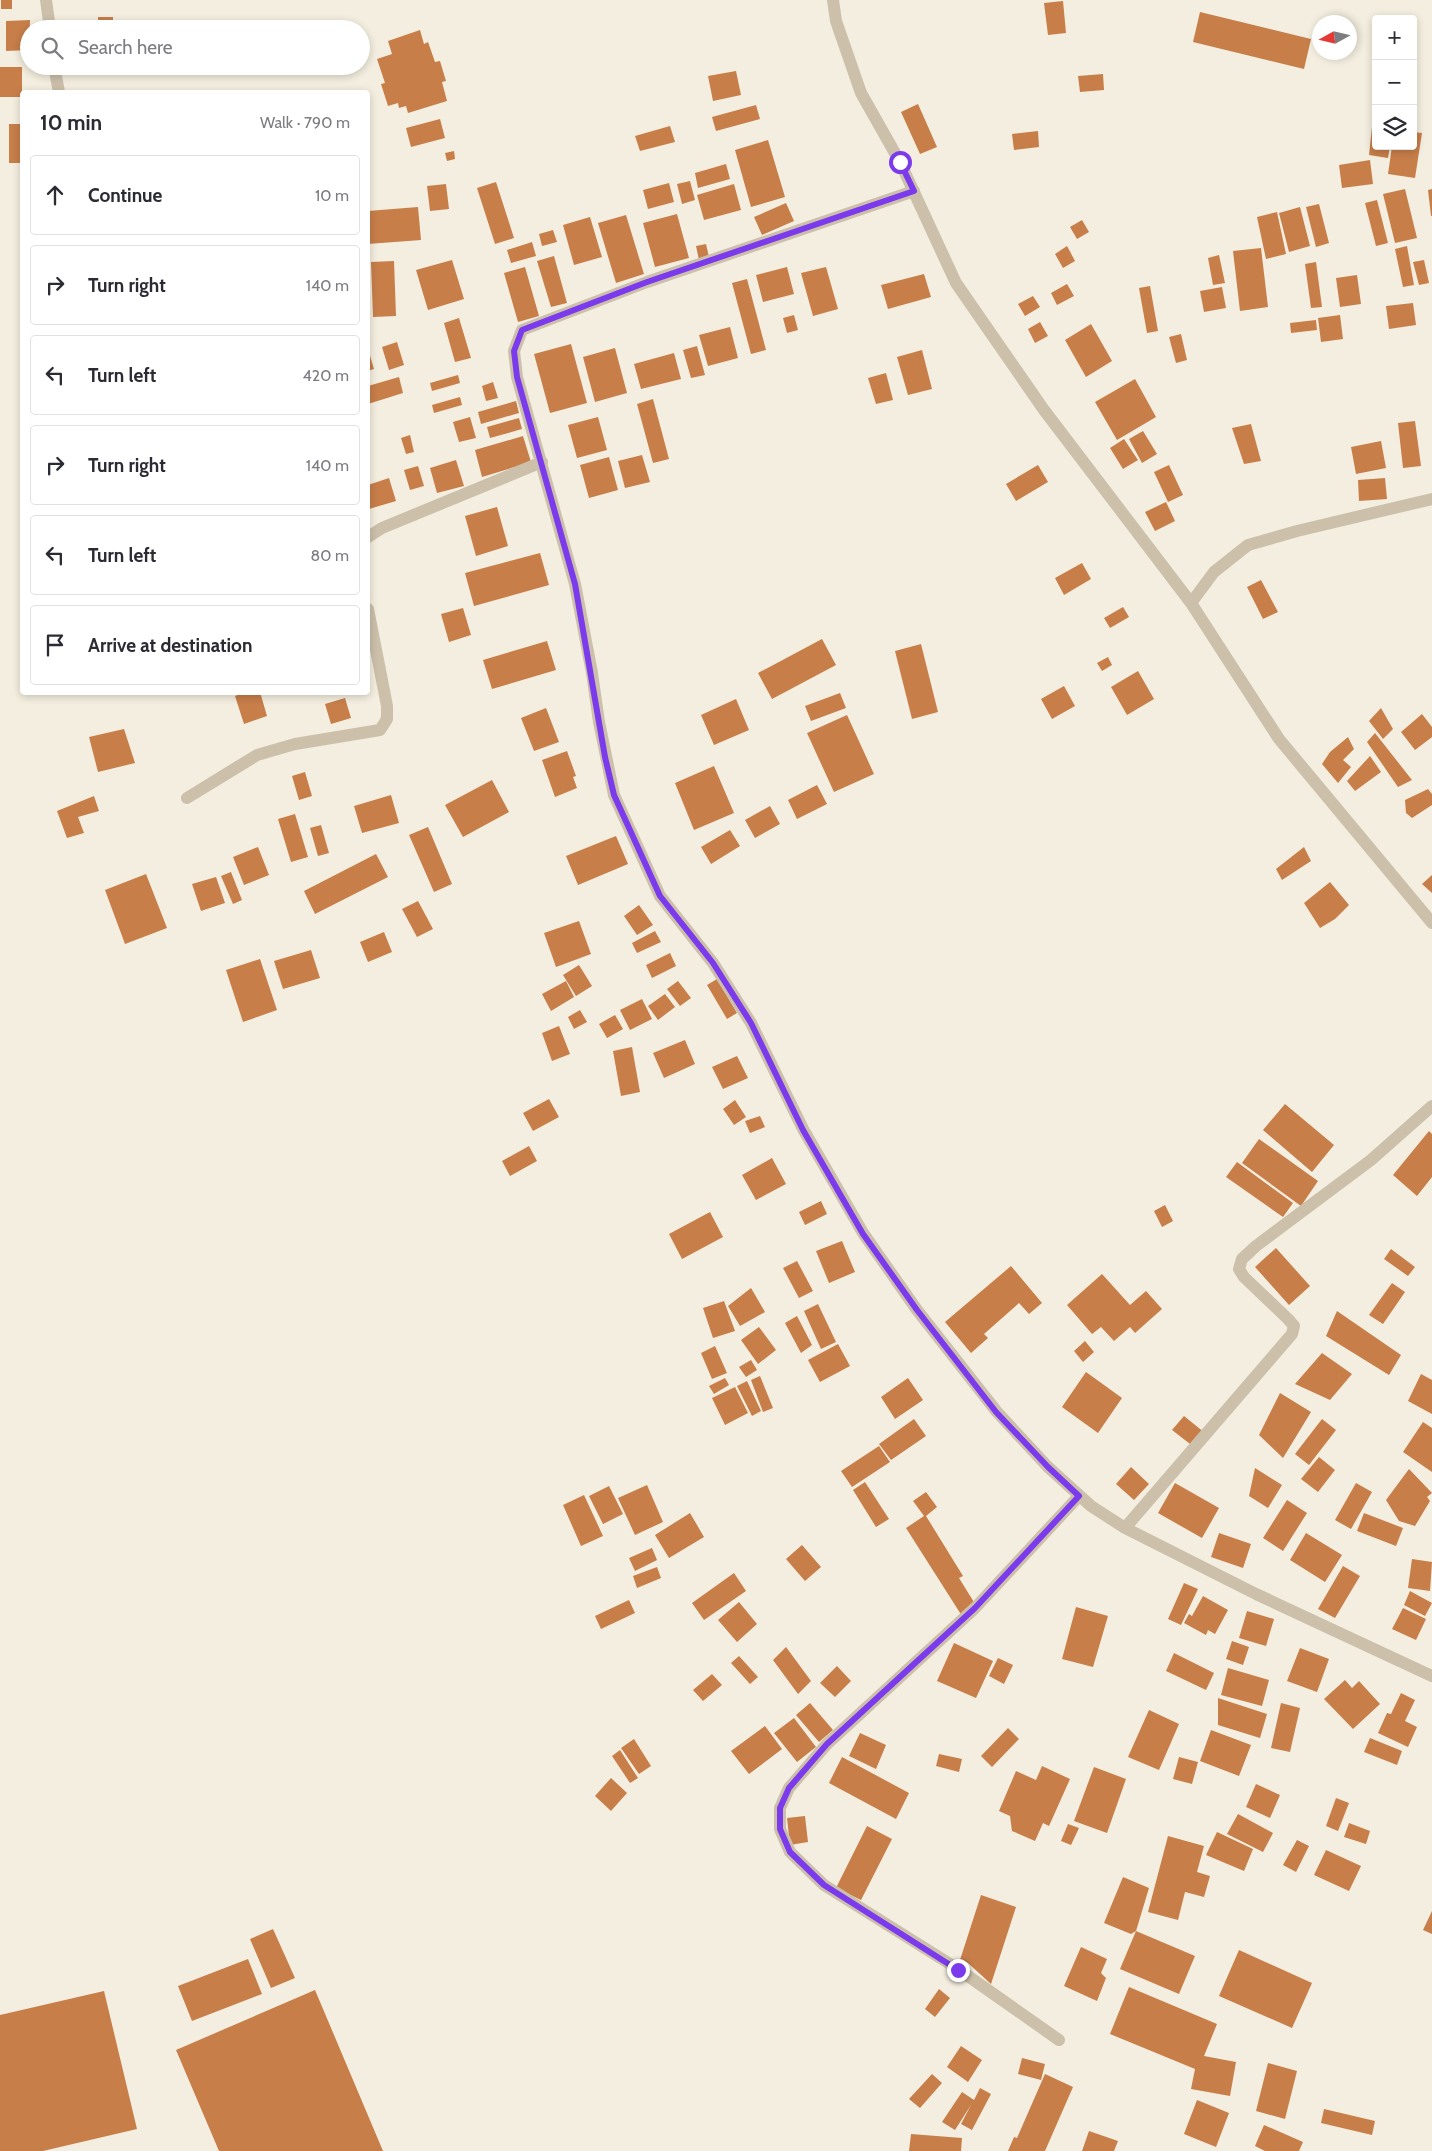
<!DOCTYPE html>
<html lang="en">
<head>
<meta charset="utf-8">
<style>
	body { margin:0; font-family:Cabin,sans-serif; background:#f2f2f3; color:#2b2b33 }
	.controls { position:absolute; right:15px; top:15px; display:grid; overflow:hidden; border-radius:5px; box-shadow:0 2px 8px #0003 }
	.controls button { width:45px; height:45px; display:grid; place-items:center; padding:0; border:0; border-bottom:1px solid #e1e1e2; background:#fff; color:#2b2b33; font:25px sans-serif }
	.compass { position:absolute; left:1312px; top:15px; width:45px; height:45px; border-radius:50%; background:#fff; box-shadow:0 2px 8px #0003; rotate:262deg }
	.stop { position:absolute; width:15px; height:15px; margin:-11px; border:4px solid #7c3aed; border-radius:50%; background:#fff }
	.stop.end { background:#7c3aed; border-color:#fff; box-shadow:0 1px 5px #0008 }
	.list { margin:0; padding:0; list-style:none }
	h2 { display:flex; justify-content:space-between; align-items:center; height:65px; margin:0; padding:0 20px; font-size:21px }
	h2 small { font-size:16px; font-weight:400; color:#7c7c81 }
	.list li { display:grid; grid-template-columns:32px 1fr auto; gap:15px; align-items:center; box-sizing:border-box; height:80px; margin:0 10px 10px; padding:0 10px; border:1px solid #e1e1e2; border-radius:5px }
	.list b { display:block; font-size:19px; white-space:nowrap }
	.list em { font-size:16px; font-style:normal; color:#7c7c81 }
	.icon { flex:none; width:28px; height:28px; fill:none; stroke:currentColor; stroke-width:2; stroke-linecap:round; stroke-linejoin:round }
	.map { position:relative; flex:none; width:1432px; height:2151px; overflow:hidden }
	.search { position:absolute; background:#fff; box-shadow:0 2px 8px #0003; left:20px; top:20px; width:350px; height:55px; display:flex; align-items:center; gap:12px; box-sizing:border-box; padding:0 18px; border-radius:28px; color:#7c7c81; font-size:19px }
	.panel { position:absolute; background:#fff; box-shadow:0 2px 8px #0003; left:20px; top:90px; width:350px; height:605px; border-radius:5px }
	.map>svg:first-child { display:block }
	.building { fill:#c77e49 }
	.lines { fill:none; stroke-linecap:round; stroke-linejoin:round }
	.minor { stroke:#ccc0ab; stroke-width:12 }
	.route { stroke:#7c3aed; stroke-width:6 }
</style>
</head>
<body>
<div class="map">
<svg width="1432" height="2151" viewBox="0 0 1432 2151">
	<rect width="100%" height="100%" fill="#f3eedf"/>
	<path class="building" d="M1 0H12V9H1Z
		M1063 1 1066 33 1048 35 1044 3Z
		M1200 12 1311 39 1304 69 1193 42Z
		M98 17H113V24H128V29H82L81 22H98Z
		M30 20 29 50 6 51V21Z
		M420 30 424 44 428 42 435 62 440 61 446 81 442 82 447 101 408 113 406 106 399 108 398 103 388 106 381 84 385 83 377 59 392 54 388 41Z
		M0 67H22V97H0Z
		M736 71 741 95 713 101 708 76Z
		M1103 74 1104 90 1080 92 1078 76Z
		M918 104 937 147 920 154 901 112Z
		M756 105 760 119 716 131 712 117Z
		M440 119 445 138 411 147 406 128Z
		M9 124H22V163H9Z
		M670 126 675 142 640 151 635 136Z
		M1372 127H1376V146H1390L1388 158 1369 155Z
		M1038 131 1039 147 1014 150 1012 134Z
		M1413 132 1422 133 1415 178 1388 174 1392 146H1413Z
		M768 140 785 197 751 207 735 150Z
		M454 151 455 159 447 161 445 153Z
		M1370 160 1373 184 1342 188 1339 165Z
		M726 164 730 179 698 188 695 173Z
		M690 181 695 200 682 204 677 184Z
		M496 182 514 238 495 244 477 188Z
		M669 183 674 202 648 209 643 190Z
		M446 184 449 209 430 211 427 186Z
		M734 184 741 210 704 220 697 195Z
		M1405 189 1417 238 1395 243 1383 194Z
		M1432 189V216H1431L1428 190Z
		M1377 200 1388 243 1376 246 1365 203Z
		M786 203 794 221 762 235 754 217Z
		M1319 204 1329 243 1316 247 1306 207Z
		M418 207 421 240 368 244V211Z
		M1300 207 1310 246 1289 252 1279 213Z
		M1277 212 1286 254 1266 259 1257 217Z
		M677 214 689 258 655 267 643 223Z
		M626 215 644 274 616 283 598 223Z
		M590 217 602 257 574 265 563 225Z
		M1082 220 1089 232 1077 239 1070 227Z
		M553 230 557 242 542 246 539 234Z
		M532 242 536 256 511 263 507 250Z
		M706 244 709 257 699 260 696 246Z
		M1067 246 1075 261 1063 268 1055 254Z
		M1407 246 1414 285 1403 287 1395 249Z
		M1261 248 1268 307 1240 311 1233 251Z
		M1219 255 1225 283 1213 285 1208 258Z
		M554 256 567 303 551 307 537 261Z
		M452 260 464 299 428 310 416 270Z
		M1424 260 1429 283 1419 285 1413 262Z
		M394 261 396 316 373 317 371 262Z
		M1316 262 1322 307 1311 308 1305 264Z
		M525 267 539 316 518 322 504 273Z
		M787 267 794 294 763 302 756 275Z
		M826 267 838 309 813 316 801 273Z
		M924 274 931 297 888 309 881 285Z
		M1357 275 1361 304 1340 307 1336 278Z
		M747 279 766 350 751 354 732 283Z
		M1067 284 1074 296 1057 305 1051 293Z
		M1150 286 1158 331 1147 333 1139 288Z
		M1222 287 1226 308 1204 312 1200 291Z
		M1033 296 1040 307 1025 316 1018 304Z
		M1413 303 1416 325 1389 329 1386 306Z
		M794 315 798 330 787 333 783 318Z
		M1340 315 1343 339 1321 342 1318 318Z
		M459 318 471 358 455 362 444 323Z
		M1316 320 1317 330 1291 333 1290 323Z
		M1040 322 1048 336 1035 343 1028 329Z
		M1091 324 1112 361 1086 377 1065 340Z
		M730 327 738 358 708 366 699 335Z
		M1181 334 1187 360 1176 363 1169 337Z
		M397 342 404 365 389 370 382 347Z
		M571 344 587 403 550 413 534 354Z
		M697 346 705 375 691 378 683 350Z
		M615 348 627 393 595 402 583 357Z
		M368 349 374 369 368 371Z
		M922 350 932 389 908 395 897 357Z
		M674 353 681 379 641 389 634 364Z
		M886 373 893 400 876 404 868 378Z
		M458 375 460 383 432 391 430 383Z
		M399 377 403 393 368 404V386Z
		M1135 379 1156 417 1117 440 1095 402Z
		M493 382 498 398 486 401 482 386Z
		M460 397 462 405 434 413 432 405Z
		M653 399 669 459 653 463 637 404Z
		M516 401 519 413 481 424 478 412Z
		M470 417 476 438 459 442 453 422Z
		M598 417 607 450 577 458 568 425Z
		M519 418 522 429 490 438 487 427Z
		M1415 421 1421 466 1403 468 1398 423Z
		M1251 424 1261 461 1244 464 1232 428Z
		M1143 431 1157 454 1142 463 1129 439Z
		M410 435 414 452 406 454 401 438Z
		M523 436 531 462 482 477 475 450Z
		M1124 439 1138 460 1123 469 1110 448Z
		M1381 441 1386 468 1356 474 1351 447Z
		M642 455 650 482 625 488 618 461Z
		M609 457 618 490 589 498 580 465Z
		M456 460 464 486 437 493 430 468Z
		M1038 465 1048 482 1016 501 1006 484Z
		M1169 465 1183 495 1168 502 1154 472Z
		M418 466 424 486 410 490 404 470Z
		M389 478 396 501 369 509 368 485Z
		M1385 478 1387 499 1359 501 1358 480Z
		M1166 502 1175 521 1155 531 1145 512Z
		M497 507 508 546 476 556 465 516Z
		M540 553 549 585 474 606 465 573Z
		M1082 563 1091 579 1064 595 1055 578Z
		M1261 580 1278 612 1263 619 1247 587Z
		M1123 607 1129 617 1110 628 1104 618Z
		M463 608 471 635 449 642 441 614Z
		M822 639 836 665 772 699 758 673Z
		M547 641 556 670 492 689 483 660Z
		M921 644 938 712 912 719 895 651Z
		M1108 657 1112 665 1102 671 1097 663Z
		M1138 671 1154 699 1127 715 1111 687Z
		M1064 686 1075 706 1052 719 1041 699Z
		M246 692H260L267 716 244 724 235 696Z
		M840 693 846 708 811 721 805 706Z
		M345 698 351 718 331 724 325 704Z
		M736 699 749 730 714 745 701 715Z
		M546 708 559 742 534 751 521 718Z
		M1381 708 1393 729 1383 739 1369 721Z
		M1422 714 1432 727V737L1415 750 1401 732Z
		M847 715 874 774 834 792 807 733Z
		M124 729 135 763 98 772 89 737Z
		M1375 733 1412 780 1398 787 1367 742Z
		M1348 737 1354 749 1343 760 1351 767 1338 783 1322 764 1330 752Z
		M567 751 576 776 573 777 577 788 555 797 542 760Z
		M1370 756 1381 772 1355 791 1347 781Z
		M714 766 734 813 694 830 675 783Z
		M305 772 312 796 299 800 292 776Z
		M492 780 509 812 463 837 445 805Z
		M817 785 827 804 797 819 788 800Z
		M1428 789 1432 794V805L1412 818 1406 813 1405 800Z
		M391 795 399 823 362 833 354 806Z
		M94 796 99 811 78 817 84 833 67 838 57 811Z
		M770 806 780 824 755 838 745 820Z
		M295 814 308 857 291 862 278 819Z
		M321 825 329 853 318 856 310 828Z
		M428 827 452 884 434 892 409 835Z
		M730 830 740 846 711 864 701 847Z
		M616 836 628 864 578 885 566 856Z
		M258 847 269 875 244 885 233 857Z
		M1304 847 1311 861 1282 880 1276 869Z
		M376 854 388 877 315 914 304 891Z
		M231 872 242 900 233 904 221 876Z
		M146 874 167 928 125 944 105 890Z
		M1432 875V893L1422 884Z
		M216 877 225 903 201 911 192 884Z
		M1330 882 1349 905 1335 919 1320 928 1304 903Z
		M418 901 433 929 417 937 402 909Z
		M639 905 653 925 637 935 624 916Z
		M579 921 591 954 556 967 544 933Z
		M655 931 661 942 637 953 632 943Z
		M384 932 392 952 368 962 360 942Z
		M311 950 320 978 283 989 274 961Z
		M670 953 676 966 652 978 646 965Z
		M260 959 277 1010 243 1022 226 970Z
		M579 965 592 986 576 996 563 975Z
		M717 979 737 1013 727 1019 707 985Z
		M566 981 574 997 551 1011 542 994Z
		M678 981 691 998 680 1006 667 989Z
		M665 994 675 1007 658 1020 648 1006Z
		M642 999 652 1019 630 1030 620 1010Z
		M580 1010 587 1022 574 1029 568 1017Z
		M615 1015 623 1029 607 1038 599 1024Z
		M559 1026 570 1054 552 1061 542 1033Z
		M685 1040 695 1064 664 1078 653 1053Z
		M632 1047 640 1092 621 1096 613 1051Z
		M737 1056 748 1078 723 1089 712 1067Z
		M549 1099 559 1117 533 1131 523 1113Z
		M735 1100 746 1117 734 1125 723 1109Z
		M1285 1104 1334 1145 1312 1172 1263 1130Z
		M760 1116 765 1127 750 1133 745 1121Z
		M1429 1131 1432 1134V1177L1417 1196 1393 1175Z
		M1259 1139 1318 1181 1301 1206 1242 1163Z
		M529 1146 537 1161 510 1176 502 1161Z
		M772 1158 786 1184 756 1200 742 1175Z
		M1237 1162 1293 1203 1283 1217 1226 1177Z
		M821 1201 827 1214 805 1225 799 1212Z
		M1165 1205 1173 1221 1162 1227 1154 1211Z
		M710 1212 723 1237 682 1259 669 1234Z
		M842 1241 855 1272 829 1283 816 1251Z
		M1276 1248 1310 1286 1289 1305 1255 1267Z
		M1391 1249 1415 1267 1408 1276 1384 1259Z
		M797 1261 813 1291 799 1298 783 1268Z
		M1011 1266 1042 1303 1029 1314 1019 1303 984 1334 988 1338 971 1353 945 1322Z
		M1102 1274 1130 1305 1146 1291 1162 1309 1135 1333 1130 1327 1114 1341 1101 1327 1092 1334 1067 1305Z
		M1392 1283 1405 1292 1383 1324 1369 1315Z
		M751 1288 765 1312 740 1326 728 1306Z
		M724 1301 735 1331 713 1338 703 1308Z
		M818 1304 836 1342 821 1349 804 1311Z
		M1337 1311 1401 1355 1389 1375 1326 1336Z
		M797 1316 812 1345 801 1353 785 1323Z
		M759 1327 776 1350 758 1364 741 1340Z
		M1085 1341 1094 1352 1083 1362 1074 1351Z
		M838 1344 850 1366 820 1382 808 1360Z
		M715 1346 727 1373 712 1379 701 1353Z
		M1322 1353 1352 1374 1330 1400 1295 1384Z
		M751 1360 757 1370 746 1377 739 1367Z
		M1086 1372 1122 1398 1098 1433 1062 1407Z
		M1421 1374 1432 1380V1414L1408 1401Z
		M760 1376 773 1408 763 1412 751 1380Z
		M725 1378 729 1385 714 1394 709 1386Z
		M908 1378 923 1400 895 1419 881 1397Z
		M747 1381 761 1411 752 1416 737 1386Z
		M735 1387 748 1413 725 1425 712 1398Z
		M1280 1393 1311 1412 1283 1458 1259 1435Z
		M1184 1416 1205 1433 1194 1447 1172 1430Z
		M914 1419 926 1436 891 1460 879 1444Z
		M1322 1419 1336 1430 1309 1465 1295 1454Z
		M1423 1422 1432 1428V1472L1403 1452Z
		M879 1446 890 1462 852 1487 841 1471Z
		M1319 1457 1335 1470 1318 1492 1301 1479Z
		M1131 1467 1149 1484 1134 1500 1116 1484Z
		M1255 1468 1282 1485 1268 1508 1249 1496Z
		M1409 1469 1432 1493 1427 1497 1430 1501 1415 1526 1399 1521 1386 1500Z
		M865 1482 889 1519 876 1527 853 1490Z
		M1175 1483 1219 1508 1202 1538 1158 1513Z
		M1356 1483 1372 1492 1351 1529 1335 1520Z
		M647 1485 663 1522 635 1535 618 1498Z
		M609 1486 623 1514 603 1524 589 1496Z
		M926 1492 937 1507 926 1516 963 1576 959 1578 977 1607 962 1616 906 1528 924 1516 913 1501Z
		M584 1495 603 1536 581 1546 563 1505Z
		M1287 1500 1307 1513 1283 1551 1263 1538Z
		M690 1513 704 1537 669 1558 655 1535Z
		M1364 1513 1403 1528 1396 1546 1357 1531Z
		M1219 1533 1251 1544 1243 1568 1211 1557Z
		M1306 1533 1342 1555 1325 1582 1290 1560Z
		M802 1545 821 1567 805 1581 786 1559Z
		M652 1548 657 1560 635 1571 629 1558Z
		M1412 1559 1432 1562 1430 1591 1408 1588Z
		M1343 1566 1360 1576 1335 1618 1318 1609Z
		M657 1567 661 1578 637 1588 633 1576Z
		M734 1573 746 1591 704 1620 692 1603Z
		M1184 1583 1198 1589 1181 1625 1168 1619Z
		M1410 1591 1432 1603 1425 1616 1404 1605Z
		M1203 1596 1228 1610 1215 1634 1208 1630 1206 1635 1184 1623 1189 1614 1192 1616Z
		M629 1600 635 1613 601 1629 595 1616Z
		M739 1602 757 1624 737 1642 718 1620Z
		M1076 1607 1108 1616 1093 1667 1062 1659Z
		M1403 1608 1426 1619 1416 1640 1392 1629Z
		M1247 1611 1274 1619 1266 1646 1239 1638Z
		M1232 1641 1249 1647 1243 1665 1226 1659Z
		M954 1643 993 1661 976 1698 937 1681Z
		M786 1647 811 1681 798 1694 773 1660Z
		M1300 1648 1329 1659 1317 1692 1287 1681Z
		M1174 1653 1214 1673 1206 1690 1166 1671Z
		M739 1656 758 1677 750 1684 731 1663Z
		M998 1658 1013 1665 1004 1684 989 1676Z
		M837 1666 851 1681 835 1697 820 1683Z
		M1228 1668 1269 1680 1262 1706 1221 1695Z
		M712 1674 722 1685 703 1701 693 1690Z
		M1345 1680 1352 1688 1359 1681 1380 1704 1353 1729 1324 1699Z
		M1401 1693 1415 1700 1405 1721 1417 1727 1408 1747 1378 1733 1387 1713 1391 1714Z
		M1218 1698 1267 1714 1260 1738 1218 1725Z
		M810 1703 833 1730 819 1742 796 1715Z
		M1281 1703 1300 1708 1290 1752 1271 1748Z
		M1149 1710 1179 1724 1159 1770 1128 1757Z
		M794 1718 816 1747 797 1762 774 1733Z
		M765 1726 782 1749 749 1774 731 1751Z
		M1008 1728 1019 1739 992 1767 981 1756Z
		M1211 1730 1251 1745 1239 1776 1200 1761Z
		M860 1733 886 1745 876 1769 849 1756Z
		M1370 1738 1402 1751 1397 1765 1364 1752Z
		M634 1739 651 1766 639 1774 621 1748Z
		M620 1750 638 1778 630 1783 612 1756Z
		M939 1754 962 1759 959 1772 936 1766Z
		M842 1757 909 1793 896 1819 829 1783Z
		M1179 1757 1198 1762 1192 1784 1173 1779Z
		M1042 1766 1070 1779 1049 1826 1043 1823 1035 1841 1012 1831 1010 1816 999 1811 1016 1771 1036 1780Z
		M1094 1767 1126 1779 1107 1833 1074 1821Z
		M611 1778 627 1793 611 1811 595 1796Z
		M1256 1784 1280 1795 1270 1818 1246 1807Z
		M1336 1798 1349 1803 1338 1831 1326 1826Z
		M1238 1814 1273 1833 1263 1852 1227 1834Z
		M805 1816 808 1842 790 1845 787 1818Z
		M1349 1823 1370 1831 1366 1844 1344 1837Z
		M1068 1824 1079 1828 1071 1845 1061 1841Z
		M867 1826 892 1839 861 1900 836 1888Z
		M1217 1832 1253 1849 1244 1871 1206 1855Z
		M1168 1836 1204 1846 1197 1872 1210 1876 1204 1897 1185 1892 1178 1920 1148 1912Z
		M1297 1840 1309 1846 1296 1872 1283 1865Z
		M1326 1850 1361 1866 1349 1891 1314 1875Z
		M1123 1877 1149 1888 1136 1931 1195 1956 1179 1994 1120 1969 1136 1931 1131 1934 1104 1923Z
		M981 1895 1016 1907 991 1984 968 1963 960 1960Z
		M1432 1911V1934L1423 1930Z
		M273 1929 295 1978 271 1988 250 1939Z
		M1081 1947 1107 1959 1101 1973 1106 1978 1097 2001 1064 1986Z
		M1239 1950 1312 1983 1292 2028 1219 1996Z
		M248 1959 262 1994 192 2021 178 1986Z
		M1129 1987 1217 2024 1204 2056 1236 2062 1230 2096 1191 2089 1195 2069 1110 2034Z
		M939 1989 950 1998 935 2017 925 2009Z
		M315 1990 383 2151H219L176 2050Z
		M104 1991 137 2129 43 2151H0V2015Z
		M961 2046 982 2060 968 2082 947 2067Z
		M1022 2058 1045 2064 1041 2080 1018 2074Z
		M1268 2063 1297 2071 1285 2119 1256 2111Z
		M932 2074 942 2083 920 2108 909 2099Z
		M1045 2074 1073 2087 1045 2151H1008L1014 2137 1017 2138Z
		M980 2088 991 2094 972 2130 961 2124 971 2105 955 2130 942 2122 962 2092 974 2100Z
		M1197 2100 1229 2113 1216 2147 1184 2134Z
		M1324 2109 1375 2121 1372 2135 1321 2123Z
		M1264 2125 1303 2142 1299 2151H1265L1255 2146Z
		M1089 2131 1118 2141 1114 2151H1082Z
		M911 2134 962 2138 961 2151H909Z"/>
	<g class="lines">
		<path class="minor" d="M46 0 50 29
			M833 0 836 21 861 93 900 162 956 283 1044 410 1191 603 1279 739 1432 923
			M54 66 59 92
			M914 191 647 282 522 330 514 351 517 377 575 584 592 673 599 722 614 795 660 896 713 963 751 1023 803 1129 863 1233 917 1310 997 1412 1048 1467 1091 1506 1125 1528 1256 1594 1432 1676
			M368 537 382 528 542 462
			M1191 603 1214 572 1248 545 1297 531 1432 499
			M187 798 257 755 295 744 380 730 387 719V706L368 609
			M1125 1528 1292 1334 1294 1326 1288 1319 1244 1277 1239 1269 1242 1259 1256 1246 1371 1160 1432 1106
			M1059 2040 958 1969 824 1885 790 1852 780 1829V1808L789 1788 827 1744 975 1608 1079 1496"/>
	</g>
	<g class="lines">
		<path class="route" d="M900 162 914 191 647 282 522 330 514 351 517 377 575 584 605 757 614 795 660 896 713 963 751 1023 803 1130 863 1234 917 1310 996 1412 1048 1467 1079 1496 975 1608 827 1744 789 1788 780 1808V1829L790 1852 824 1885 958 1970"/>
	</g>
</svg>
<div class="controls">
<button>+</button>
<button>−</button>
<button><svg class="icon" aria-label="layers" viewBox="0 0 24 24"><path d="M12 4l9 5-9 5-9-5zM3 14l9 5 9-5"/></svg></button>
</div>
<svg class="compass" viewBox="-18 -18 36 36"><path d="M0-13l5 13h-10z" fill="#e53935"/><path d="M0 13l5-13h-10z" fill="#7c7c81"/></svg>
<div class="stop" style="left:900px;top:162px"></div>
<div class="stop end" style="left:958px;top:1970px"></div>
<div class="search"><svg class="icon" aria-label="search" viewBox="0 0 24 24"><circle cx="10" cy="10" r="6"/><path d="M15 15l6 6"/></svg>Search here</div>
<section class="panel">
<h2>10 min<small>Walk · 790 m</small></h2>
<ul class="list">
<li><svg class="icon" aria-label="ahead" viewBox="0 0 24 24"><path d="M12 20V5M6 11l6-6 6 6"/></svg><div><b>Continue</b></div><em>10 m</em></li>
<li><svg class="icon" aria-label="right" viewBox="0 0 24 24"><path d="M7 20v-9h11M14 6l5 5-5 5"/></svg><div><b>Turn right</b></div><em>140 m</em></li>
<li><svg class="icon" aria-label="left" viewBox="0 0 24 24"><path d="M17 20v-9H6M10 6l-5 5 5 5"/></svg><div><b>Turn left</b></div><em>420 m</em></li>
<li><svg class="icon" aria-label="right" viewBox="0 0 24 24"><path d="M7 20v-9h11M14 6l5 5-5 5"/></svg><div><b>Turn right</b></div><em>140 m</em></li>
<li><svg class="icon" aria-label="left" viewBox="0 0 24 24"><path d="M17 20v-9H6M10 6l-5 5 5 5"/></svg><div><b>Turn left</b></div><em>80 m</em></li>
<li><svg class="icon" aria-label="arrive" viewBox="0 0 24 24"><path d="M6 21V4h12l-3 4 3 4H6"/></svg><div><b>Arrive at destination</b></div></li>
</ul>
</section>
</div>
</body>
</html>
